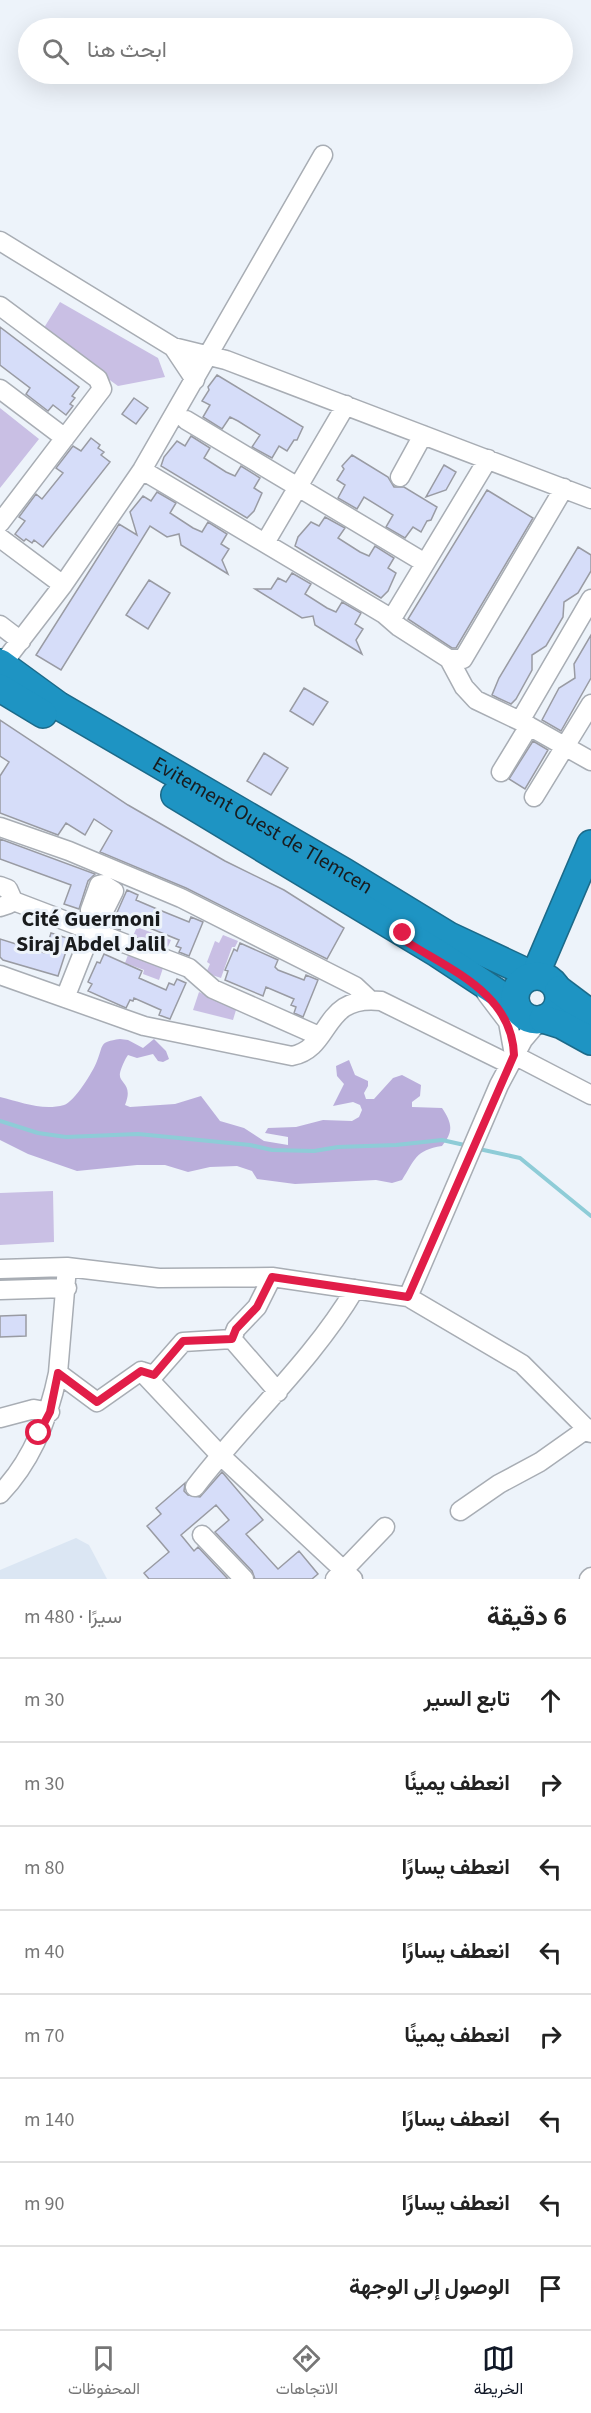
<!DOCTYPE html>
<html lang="ar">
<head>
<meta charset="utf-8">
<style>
	body { margin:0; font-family:"Source Sans 3",Vazirmatn,sans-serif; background:#f2f2f2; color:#222; direction:rtl }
	.stop { position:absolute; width:18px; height:18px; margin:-14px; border:4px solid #e11d48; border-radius:50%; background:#fff }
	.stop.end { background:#e11d48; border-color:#fff; box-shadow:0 2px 6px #0008 }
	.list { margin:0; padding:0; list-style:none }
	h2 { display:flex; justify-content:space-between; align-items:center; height:78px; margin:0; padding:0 24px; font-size:26px }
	h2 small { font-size:20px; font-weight:400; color:#767676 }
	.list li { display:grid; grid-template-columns:39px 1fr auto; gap:18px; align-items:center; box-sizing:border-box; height:84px; padding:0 24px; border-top:2px solid #e0e0e0 }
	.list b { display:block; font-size:22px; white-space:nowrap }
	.list em { font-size:20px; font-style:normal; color:#767676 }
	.icon { flex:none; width:33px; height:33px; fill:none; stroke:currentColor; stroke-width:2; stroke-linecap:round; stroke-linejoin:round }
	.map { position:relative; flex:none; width:591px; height:1579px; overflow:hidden; direction:ltr }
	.search { position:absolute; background:#fff; box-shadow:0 6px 24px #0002; left:18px; right:18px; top:18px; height:66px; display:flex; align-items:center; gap:15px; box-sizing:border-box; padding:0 21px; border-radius:33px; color:#767676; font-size:22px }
	.sheet { height:750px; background:#fff }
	nav { display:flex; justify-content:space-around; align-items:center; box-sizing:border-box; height:84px; border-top:2px solid #e0e0e0; background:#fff; font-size:16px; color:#767676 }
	nav a { display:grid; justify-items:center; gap:3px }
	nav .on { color:#111827 }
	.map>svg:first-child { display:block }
	.built { fill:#dbe6f3 }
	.green { fill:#c9bfe4 }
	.forest { fill:#baaedb }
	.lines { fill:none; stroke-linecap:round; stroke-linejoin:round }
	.stream { stroke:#8eccd7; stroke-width:4 }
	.building { fill:#d6ddf9; stroke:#999ba3; stroke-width:1.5 }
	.minor-casing { stroke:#a8adb4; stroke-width:21 }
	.highway-casing { stroke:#1c6a89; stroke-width:30 }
	.minor { stroke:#fff; stroke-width:18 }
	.highway { stroke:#1e94c3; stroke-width:27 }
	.route { stroke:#e11d48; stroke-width:8 }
	.labels { text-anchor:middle; stroke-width:6; stroke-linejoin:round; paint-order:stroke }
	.street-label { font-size:21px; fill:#191b1d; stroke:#edf3fa }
	.neighbourhood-label { font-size:22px; font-weight:bold; fill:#191b1d; stroke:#edf3fa }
</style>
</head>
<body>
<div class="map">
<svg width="591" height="1579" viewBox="0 0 591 1579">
	<rect width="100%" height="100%" fill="#edf3fa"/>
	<path class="built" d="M76 1538 89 1545 107 1579H0V1570Z"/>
	<path class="green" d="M60 302 158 358 165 377 118 386 42 331Z
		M0 408 39 439 0 488Z
		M137 927 171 940 167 949 133 936Z
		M223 935 238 941 235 947H232L221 978 206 973 210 964 207 962 215 941 219 943Z
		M128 955 163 968 159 980 143 974 144 970 125 963Z
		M199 992 236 1010 233 1020 193 1010Z
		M53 1191 54 1242 0 1245V1193Z"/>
	<path class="forest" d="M120 1039 128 1040 143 1048 154 1039 166 1051 169 1059 163 1062 158 1061 153 1054 137 1058 128 1055C125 1059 121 1068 120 1073 118 1084 134 1083 125 1105L130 1107 175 1104 201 1096 220 1121 244 1128 264 1141 288 1145V1137L265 1133 268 1128 296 1127 323 1120 352 1121 359 1117 362 1110 360 1105 353 1102 333 1106 344 1084 337 1076 336 1066 349 1060 355 1075 368 1081V1086L364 1093 366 1099H374L393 1078 402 1075 421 1085 420 1096 412 1102V1107L442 1108C452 1123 454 1131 442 1146 415 1150 415 1160 402 1180L392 1183 376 1180 295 1184 257 1179 252 1171 237 1166 210 1167 188 1172 165 1165H137L77 1171 28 1154 0 1140V1097C21 1102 42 1111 64 1105 74 1102 93 1072 97 1061 104 1045 98 1042 120 1039Z"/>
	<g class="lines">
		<path class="stream" d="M0 1121 38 1133 66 1137 138 1134 250 1145 272 1150 314 1151 338 1147 396 1145 442 1140 469 1146
			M479 1149 520 1158 591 1216"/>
	</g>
	<path class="building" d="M0 327 79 387 72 396 75 398 70 404 73 406 66 415 53 405 48 411 26 394 30 388 0 365Z
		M217 375 303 427 297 440H294L287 451 279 446 272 458 252 447 260 435 238 421 230 417 222 429 203 417 210 405 202 401 209 390 208 387Z
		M134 398 148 408 136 424 122 414Z
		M191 436 210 448 204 458 226 472 235 476 241 466 260 478 254 488 262 493 254 511 247 518 161 466 164 457 177 441 185 446Z
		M91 438 100 445 98 448 104 452 101 455 110 462 43 547 34 540 32 543 26 539 24 541 15 534 25 521 19 517 36 494 42 499 63 473 56 468 73 446 81 451Z
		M352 455 388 477 394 487H404L437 507 431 520 427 521 421 532 413 527 405 538 386 527 393 515 364 497 357 509 338 498 345 485 337 480 344 469 342 466Z
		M444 465 456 472 446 490 426 497Z
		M487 490 533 518 456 648H452L408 619Z
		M157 492 176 503 170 513 193 528 202 532 208 522 227 534 221 544 229 549 222 560 228 574 181 545 179 534 167 537 150 526 61 670 36 655 119 524 137 535 130 512 143 496 151 501Z
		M325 517 345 528 338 538 360 552 369 556 375 546 394 558 388 568 396 573 388 591 381 598 295 546 298 537 311 522 319 526Z
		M578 547 591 555V571L578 593 564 602 563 617 546 646 532 655V670L516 699 511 704 498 698 492 695 499 678Z
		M292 573 311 584 305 594 327 608 336 612 342 602 361 613 355 624 363 629 356 640 362 654 315 625 313 616 302 618 255 589H271L278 578 286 582Z
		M149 580 170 593 148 629 126 615Z
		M591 635V678L561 731 542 720 559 688 575 678 574 664Z
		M304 688 328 702 313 725 290 711Z
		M0 720 128 805 225 861 284 890 344 928 327 959 186 888 100 852 112 831 94 819 85 835 66 823 58 835 0 813V776L9 762 0 756Z
		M533 741 548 750 525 789 509 779Z
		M264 753 288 768 271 795 247 781Z
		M0 839 95 874 88 881 79 909 64 904 71 885 0 859Z
		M127 890 138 895 136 900 157 909 189 922 191 917 203 922 189 956 179 952 181 948 176 946 179 940 130 920 128 926 123 924 120 930 111 926Z
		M51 933 70 939 58 976 3 960 0 957V939L45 953Z
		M240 943 278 960 275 967 278 970 304 980 306 975 318 980 303 1017 294 1013 296 1007 291 1005 294 999 266 987 263 996 225 980 228 971 225 970 234 949 237 951Z
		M104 954 142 971 139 978 166 990 169 983 174 985 177 979 186 983 170 1019 159 1015 161 1010 134 998 133 1001 130 1000 126 1008 88 991 92 984 88 982 97 962 100 963Z
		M26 1315V1336L0 1337V1316Z
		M222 1472 263 1520 246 1534 278 1569 299 1551 318 1574 312 1579H255L252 1571 215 1532 229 1520 216 1505 181 1535 194 1551 198 1547 228 1579H149L144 1573 169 1552 147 1526 161 1514 156 1508 185 1483 184 1491 188 1495 200 1497Z"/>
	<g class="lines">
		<defs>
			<path id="minor" d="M0 241 173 347 195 380
				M0 306 98 379 102 389 0 523
				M173 347 226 360 591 499
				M0 389 65 438
				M186 420 425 563
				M142 470 384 614 399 627 449 659 464 687 476 700 520 721 591 761
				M400 477 423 435
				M0 538 63 585
				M265 543 346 405
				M391 620 488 459
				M0 625 21 641
				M449 659H463L564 488
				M0 667 63 585 142 470 323 155
				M520 721 591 599
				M501 772 529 726
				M534 797 591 704
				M0 827 69 851 181 898 355 986 370 1000
				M103 884 114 891 101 917 90 910 99 885Z
				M0 886 8 889 12 898 9 904 0 907
				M11 900 189 968 213 989 319 1036
				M0 975 144 1026 292 1056C333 1048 321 994 381 1001L509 1064
				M486 993 508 1022 514 1055
				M65 998 96 920
				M514 1055 591 1095
				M67 1267 58 1373 97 1402 141 1371 220 1455 353 1579
				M0 1269 67 1267 159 1278 272 1277 408 1297 522 1364 591 1433
				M0 1290 67 1288
				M408 1297 499 1085 523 1040 540 1020
				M232 1339 236 1329 257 1307 272 1277
				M232 1339 278 1392
				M141 1371 154 1375 183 1342 232 1339
				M0 1418 34 1409 50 1412
				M195 1487C247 1419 311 1363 355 1289
				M0 1494C32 1461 49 1417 58 1373
				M460 1511 499 1484 540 1462 588 1428
				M202 1535 244 1579
				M335 1579 385 1527
				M589 1579 591 1577"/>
			<g id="highway">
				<path id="s1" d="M0 663 59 706 344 872 449 936 532 975"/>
				<path d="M0 688 43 714"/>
				<path d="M175 795 437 953 516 1005"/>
				<path d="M535 975 591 844"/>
				<circle cx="537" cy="998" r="22"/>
				<path d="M559 990 591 1014"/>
				<path d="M543 1019 562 1025 591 1041"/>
			</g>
		</defs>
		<use href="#minor" class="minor-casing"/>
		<use href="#highway" class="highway-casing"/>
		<use href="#minor" class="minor"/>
		<use href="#highway" class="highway"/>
	</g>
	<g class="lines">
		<path class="route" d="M39 1433 50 1412 58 1373 97 1402 141 1371 154 1375 183 1341 232 1339 236 1329 257 1307 272 1277 408 1297 514 1055C512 994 452 971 407 942L403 933"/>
	</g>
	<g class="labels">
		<g class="street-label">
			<text dy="7" stroke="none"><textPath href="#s1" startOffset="309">Evitement Ouest de Tlemcen</textPath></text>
		</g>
		<g class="neighbourhood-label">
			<text x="91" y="926">Cité Guermoni<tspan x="91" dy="25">Siraj Abdel Jalil</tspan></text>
		</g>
	</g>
</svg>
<div class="stop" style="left:39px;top:1433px"></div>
<div class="stop end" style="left:403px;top:933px"></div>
<div class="search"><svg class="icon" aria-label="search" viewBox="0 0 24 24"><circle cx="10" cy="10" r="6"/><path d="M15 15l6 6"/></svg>ابحث هنا</div>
</div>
<section class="sheet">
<h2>6 دقيقة<small>سيرًا · 480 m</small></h2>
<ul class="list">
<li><svg class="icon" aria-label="ahead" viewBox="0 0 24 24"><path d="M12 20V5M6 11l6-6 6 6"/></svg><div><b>تابع السير</b></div><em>30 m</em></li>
<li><svg class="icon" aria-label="right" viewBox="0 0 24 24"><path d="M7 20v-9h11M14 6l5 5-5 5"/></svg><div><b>انعطف يمينًا</b></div><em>30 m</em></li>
<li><svg class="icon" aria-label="left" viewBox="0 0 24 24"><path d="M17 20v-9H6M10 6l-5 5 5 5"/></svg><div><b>انعطف يسارًا</b></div><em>80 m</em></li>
<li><svg class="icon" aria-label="left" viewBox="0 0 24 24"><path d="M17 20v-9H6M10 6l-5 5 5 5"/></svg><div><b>انعطف يسارًا</b></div><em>40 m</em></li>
<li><svg class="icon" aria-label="right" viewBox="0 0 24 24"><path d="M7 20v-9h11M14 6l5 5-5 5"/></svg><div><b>انعطف يمينًا</b></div><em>70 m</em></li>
<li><svg class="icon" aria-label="left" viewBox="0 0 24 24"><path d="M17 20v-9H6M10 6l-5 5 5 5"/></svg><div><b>انعطف يسارًا</b></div><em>140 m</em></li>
<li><svg class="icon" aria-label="left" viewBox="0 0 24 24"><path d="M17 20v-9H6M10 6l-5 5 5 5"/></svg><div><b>انعطف يسارًا</b></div><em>90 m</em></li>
<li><svg class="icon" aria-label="arrive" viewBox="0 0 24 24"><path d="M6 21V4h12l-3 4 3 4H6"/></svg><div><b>الوصول إلى الوجهة</b></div></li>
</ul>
</section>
<nav>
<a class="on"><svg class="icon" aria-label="map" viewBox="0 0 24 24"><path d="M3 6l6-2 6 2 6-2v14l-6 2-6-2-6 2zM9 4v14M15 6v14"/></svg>الخريطة</a>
<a><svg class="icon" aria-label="directions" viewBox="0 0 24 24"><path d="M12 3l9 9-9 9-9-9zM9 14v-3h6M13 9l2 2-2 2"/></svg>الاتجاهات</a>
<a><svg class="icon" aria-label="saved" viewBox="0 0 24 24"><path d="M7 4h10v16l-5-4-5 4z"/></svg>المحفوظات</a>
</nav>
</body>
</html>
